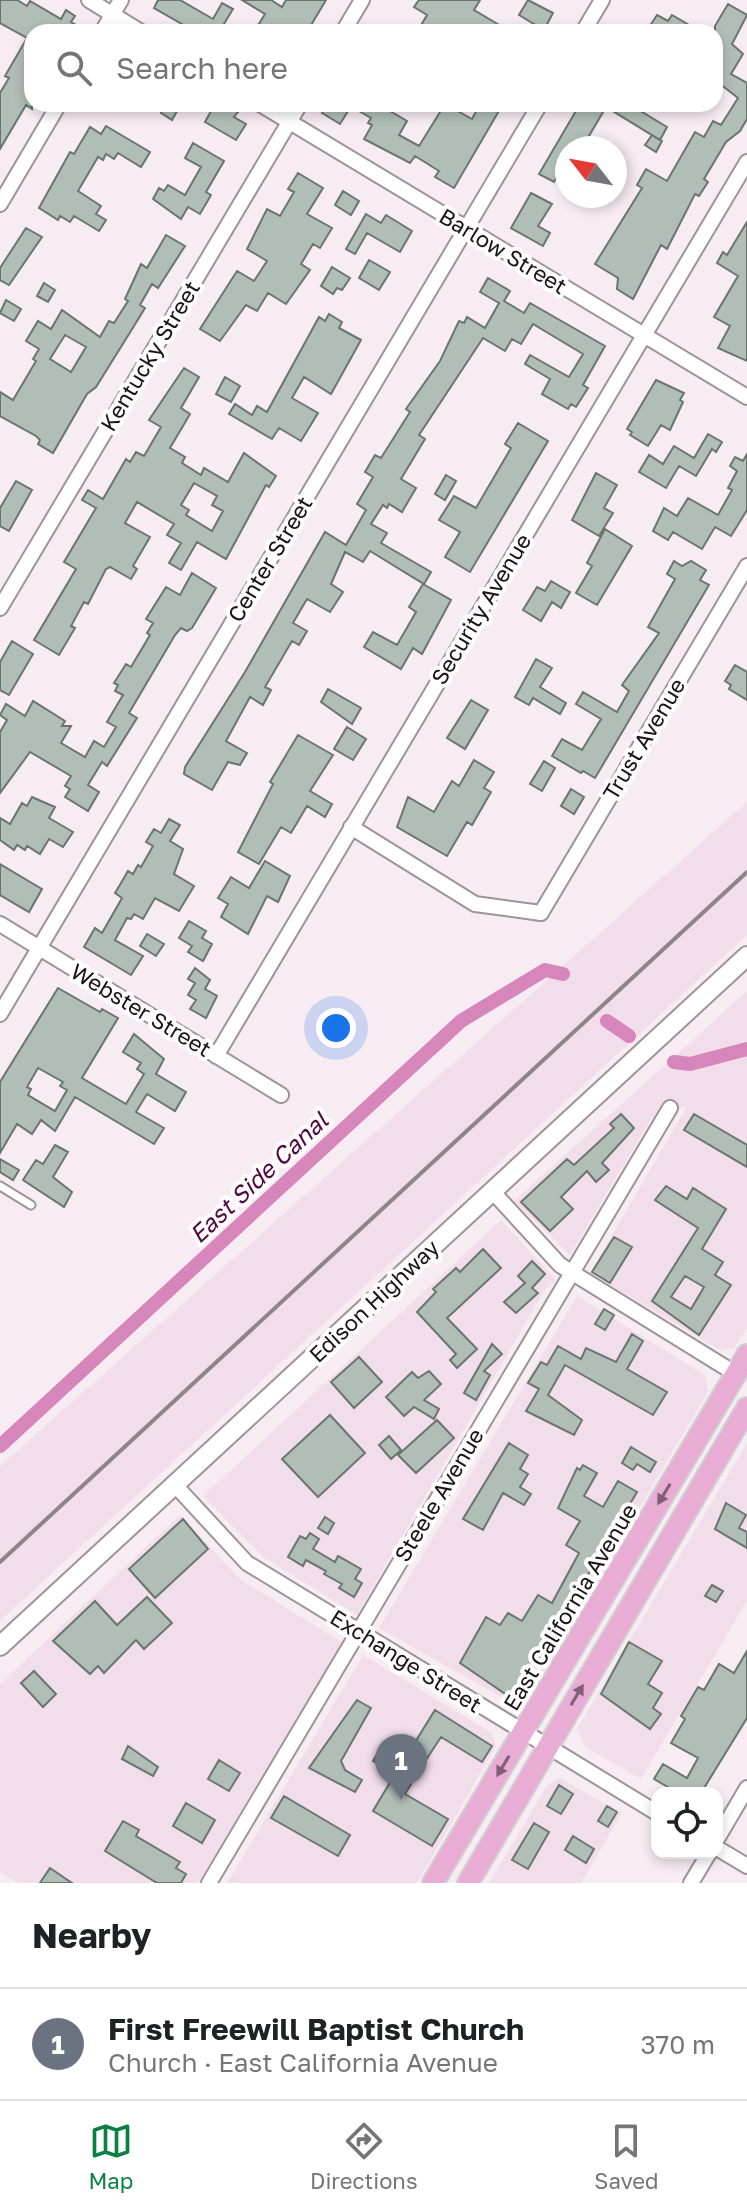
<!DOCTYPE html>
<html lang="en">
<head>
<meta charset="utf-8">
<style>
	body { margin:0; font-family:"Golos Text",sans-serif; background:#f2f2f2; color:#202124 }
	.controls { position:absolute; right:24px; bottom:24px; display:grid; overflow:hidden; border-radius:16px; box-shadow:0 4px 12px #0003 }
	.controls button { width:72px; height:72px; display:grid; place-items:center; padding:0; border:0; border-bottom:2px solid #e0e0e0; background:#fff; color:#202124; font:40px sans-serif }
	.compass { position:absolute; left:555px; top:136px; width:72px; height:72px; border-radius:50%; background:#fff; box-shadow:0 4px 12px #0003; rotate:301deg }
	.you { position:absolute; left:336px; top:1028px; width:28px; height:28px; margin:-20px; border:6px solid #fff; border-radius:50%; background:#1a73e8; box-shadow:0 0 0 12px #1a73e833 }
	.badge { display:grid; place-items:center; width:52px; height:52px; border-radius:50%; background:#0b8043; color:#fff; font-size:26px; font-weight:700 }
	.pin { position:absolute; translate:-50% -66px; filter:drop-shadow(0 2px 4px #0008) }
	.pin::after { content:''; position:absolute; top:42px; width:28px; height:24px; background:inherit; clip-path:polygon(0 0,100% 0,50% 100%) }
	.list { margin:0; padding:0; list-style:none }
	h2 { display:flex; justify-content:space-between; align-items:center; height:104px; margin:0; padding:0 32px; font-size:34px }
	h2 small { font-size:26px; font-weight:400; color:#757577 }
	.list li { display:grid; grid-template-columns:52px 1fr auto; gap:24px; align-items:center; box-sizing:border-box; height:112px; padding:0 32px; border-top:2px solid #e0e0e0 }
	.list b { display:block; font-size:30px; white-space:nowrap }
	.list p { margin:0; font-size:26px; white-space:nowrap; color:#757577 }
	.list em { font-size:26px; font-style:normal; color:#757577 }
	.icon { flex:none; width:44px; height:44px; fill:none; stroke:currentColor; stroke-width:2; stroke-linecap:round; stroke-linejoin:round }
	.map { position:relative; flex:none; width:747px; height:1883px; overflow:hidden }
	.search { position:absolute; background:#fff; box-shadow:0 4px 12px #0003; left:24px; right:24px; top:24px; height:88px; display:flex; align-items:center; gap:20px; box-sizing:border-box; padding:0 28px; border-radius:24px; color:#757577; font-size:30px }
	.sheet { height:216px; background:#fff }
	nav { display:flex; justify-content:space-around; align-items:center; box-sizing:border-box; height:112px; border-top:2px solid #e0e0e0; background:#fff; font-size:22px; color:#757577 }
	nav a { display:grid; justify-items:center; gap:4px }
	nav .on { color:#0b8043 }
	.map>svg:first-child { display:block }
	.built { fill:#f2deea }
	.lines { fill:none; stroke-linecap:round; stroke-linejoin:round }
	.canal { stroke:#d686ba; stroke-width:14 }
	.building { fill:#b1beb8; stroke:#6a7570; stroke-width:2; fill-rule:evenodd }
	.lane-casing { stroke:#9e939a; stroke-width:11 }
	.street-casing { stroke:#9e939a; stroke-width:18 }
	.secondary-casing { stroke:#9e939a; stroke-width:22 }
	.primary-casing { stroke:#d1d0d0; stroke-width:24 }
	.lane { stroke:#fff; stroke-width:7 }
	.street { stroke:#fff; stroke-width:14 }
	.secondary { stroke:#fff; stroke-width:18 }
	.primary { stroke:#e9acd5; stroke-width:20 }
	.rail { stroke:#8d8589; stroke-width:4 }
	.oneway { fill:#806076 }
	.labels { text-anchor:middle; stroke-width:8; stroke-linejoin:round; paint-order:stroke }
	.street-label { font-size:22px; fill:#181416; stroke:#fffdfe }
	.water-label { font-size:24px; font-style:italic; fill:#50073e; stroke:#fffdfe }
</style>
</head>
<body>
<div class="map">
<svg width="747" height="1883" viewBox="0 0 747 1883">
	<rect width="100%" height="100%" fill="#f8ecf3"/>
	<path class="built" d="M747 802V935L0 1621V1466Z
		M747 991V1328L734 1348 720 1350 590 1273 687 1106 651 1119 570 1255 514 1201Z
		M501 1220 556 1280 544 1291 357 1615 263 1557 203 1496Z
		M577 1296 705 1375 708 1392 527 1699 515 1705 379 1628Z
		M747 1443V1601L641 1779 585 1747 577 1729Z
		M180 1515 241 1580 342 1642 198 1883H18L0 1872V1684Z
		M363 1655 492 1733 496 1746 417 1883H227Z
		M560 1778 622 1813 581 1883H489L548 1784Z"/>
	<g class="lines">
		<path class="canal" d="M607 1021 629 1036
			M674 1062 690 1064 747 1049
			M0 1446 461 1021 545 970 563 974"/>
	</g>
	<path class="building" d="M0 0H17L27 6 30 1 61 19 66 10 75 16 71 22 88 32H57L49 27 47 31 40 27 32 32V109L26 105 0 149V93L9 78 5 76 27 38 0 23Z
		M158 0H180L213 19 222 3 233 9 219 32H196L154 8Z
		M242 0H271L282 7 286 0H326L307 32H254L265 14Z
		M419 0H480L474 10 511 32H417L427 15 414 7Z
		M528 0 553 13 544 30 519 15Z
		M728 4 747 15 732 44 743 54 731 74 747 83V119L740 131 726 142 704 179 708 182 699 196 695 194 667 249 661 245 633 299 617 289 618 278 595 264 642 188 637 185 646 169 667 181 695 132 704 137 713 121 721 125 738 98 715 80V26Z
		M657 15 668 21 672 15 701 32H646Z
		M166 104H181L172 120 161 113Z
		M215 104H224L238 112 234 117 246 124 236 140 205 122Z
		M327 104 350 108 340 124 322 113Z
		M347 104H378L407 121 399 135 419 146 445 104 472 119 480 104H503L454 188 435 177 439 171 415 156 410 163 364 139 372 125 368 123 371 118Z
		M580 104H629L667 127 660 140 606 107 589 136 609 148H567V160L554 182 539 174Z
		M106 126 150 152 141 167 118 153 114 159 106 154 103 160 98 157 78 191 101 206 96 214 106 220 99 231 74 216 70 222 60 216 58 220 39 208 70 152 74 154 90 127 101 134Z
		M652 135 662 141 656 152 645 145Z
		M193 143 224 161 206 192 211 195 200 214 188 207 181 219 153 199 159 188 164 191 168 185 185 195 201 167 185 158Z
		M298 173 323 188 307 214 332 228 320 248 313 244 301 264 310 270 286 304 268 293 257 311 246 305 220 341 200 329 237 271 254 281 267 261 247 249 267 209 280 216 294 192 288 189Z
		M343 191 359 201 351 215 335 205Z
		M531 193 552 204 538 226 550 233 543 246 511 228Z
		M366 214 381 223 386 215 412 231 400 252 367 233 355 254 346 249Z
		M747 222V361L718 348 730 326 714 317 738 276 717 263 723 252 727 255Z
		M26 228 42 237 9 285 0 280V268Z
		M166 235 185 246 158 288 152 284 140 305 145 308 134 326 96 387 87 394 53 453 38 444 40 440 36 436 0 416V392L13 400 36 361 33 359 39 349 26 341 38 321 51 329 62 310 100 337 109 321 114 323 128 301 125 299 141 264 147 268ZM65 335 86 347 71 372 50 359Z
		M369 260 390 272 379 290 359 278Z
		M332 267 350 278 342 290 337 288 333 294 321 286Z
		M488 278 510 291 504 301 524 313 530 303 605 346 583 385 588 388 576 407 571 404 568 409 542 394 550 379 525 364 530 355 569 377 583 354 533 324 521 344 512 339 505 351 483 338 419 435 425 439 401 479 416 488 402 512 389 504 387 508 383 505 371 524 387 533 381 543 431 572 424 584 370 551 363 562 345 552 331 584 343 592 330 612 307 599 293 623 307 631 299 645 292 641 265 687 271 690 263 705 250 697 226 741 247 753 240 765 228 762 212 790 184 774 185 767 245 672 325 532 346 545 366 510 357 504 373 477 365 472 375 455 381 458 398 431 410 412 406 409 440 361 459 321 464 323 467 317 485 328 499 303 480 292Z
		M44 283 55 290 48 302 37 296Z
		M6 300 21 309 14 321 0 313Z
		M329 314 342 322 339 328 361 340 331 394 304 377 292 398 318 413 301 441 279 428 272 439 229 414 235 404 252 415 257 406 267 412 319 317 325 321Z
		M184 368 199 377 181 408 190 414 170 448 185 457 182 463 201 475 204 468 228 482 244 453 276 476 269 487 266 485 226 559 197 542 181 570 169 563 181 543 167 535 174 524 137 502 125 523 150 537 133 566 137 569 131 579 110 567 106 569 88 604 84 602 71 626 75 628 59 655 34 640 76 569 64 562 96 508 82 500 88 490 103 499 126 459 130 462 136 452 144 456 161 427 149 420ZM194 483 217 496 212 505 223 511 212 531 186 515 189 510 181 505Z
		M225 377 240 386 231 402 216 394Z
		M656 380 684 393 680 400 683 402 670 430 661 425 648 446 630 435 632 432 627 429Z
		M518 423 548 441 470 572 445 557 460 532 439 520 454 496 476 508 511 448 505 444Z
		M708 434 722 442 716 452 712 449 696 476 679 466 666 488 639 472 649 455 663 464 674 446 694 458Z
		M747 454V510L731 536 715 527 702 549 673 532 668 540 653 531 664 508 677 516 688 498 718 515 732 490 728 488 737 471 730 466 735 457 743 461Z
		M596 473 617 485 604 508 613 513 599 536 572 520Z
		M446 475 456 481 445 500 435 494Z
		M16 481 32 490 9 531 0 526V508Z
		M605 529 632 546 597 605 576 593 592 566 587 563Z
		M674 561 682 566 691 561 706 570 700 580 709 585 595 778 583 771 581 773 552 756 562 739 582 750 601 719 576 704 583 692 617 712 629 691 622 685 659 633 648 627 675 579 667 574Z
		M192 573 216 588 192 628 187 631 181 628 175 635 129 713 137 718 107 766 102 762 88 785 99 792 88 811 65 797 70 789 65 786 71 776 30 752 0 793V732L7 720 0 715 6 704 25 716 33 701 65 721 62 726H71L61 743 85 757 94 741 104 747 116 727 107 722 123 695 115 691 118 685 114 683 126 664 131 667 150 635 147 633 153 623 146 619 166 587 180 595Z
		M551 581 570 592 561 608 552 602 541 621 523 610 537 587 545 591Z
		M423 584 451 600 422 654 413 648 401 669 364 647 373 632 397 645 416 612 409 607Z
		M12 641 33 654 9 695 0 690V662Z
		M536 659 552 668 540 687 566 703 560 714 533 698 529 705 515 697Z
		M735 665 747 672V700L729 689 731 685 725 681Z
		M328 689 361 708 352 724 321 702Z
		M471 700 488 710 465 749 447 738Z
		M347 727 366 739 353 760 334 749Z
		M298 735 333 755 310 791 332 804 325 817 307 806 291 833 281 827 259 864 238 852 273 784 270 782Z
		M474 760 494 772 484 788 491 792 472 825 467 822 447 856 397 827 408 797 434 812 452 781 459 786Z
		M544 761 555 768 542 791 530 784Z
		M571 789 584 797 574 814 561 806Z
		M32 797 55 807 49 818 73 832 63 847 49 839 40 854 27 846 25 850 17 845 14 850 0 840V818L10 824 22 803 27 806Z
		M169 819 180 825 170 841 183 849 174 874 194 886 179 911 155 898 143 919 134 914 131 919 127 918 115 940 143 956 131 975 84 947 95 928 102 933 122 898 115 893 121 883 128 871 133 874 138 865 141 867 153 846 146 842 154 829 161 833Z
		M265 861 290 876 278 902 267 896 248 934 221 917 228 904 218 898 231 877 249 888Z
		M0 864 42 889 29 912 0 895Z
		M189 921 206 931 202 938 212 944 203 961 188 952 192 946 179 938Z
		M147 934 164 944 156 956 140 946Z
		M195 968 210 980 205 989 217 996 206 1018 190 1009 196 1000 188 995 195 983 188 979Z
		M58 988 100 1012 102 1009 118 1018 82 1078 126 1104 144 1074 137 1069 141 1063 123 1052 134 1034 164 1059 156 1074 186 1092 175 1111 147 1094 136 1112 164 1128 154 1144 75 1097 55 1131 41 1120 32 1134 17 1124 0 1153V1082ZM38 1068 63 1082 60 1086 67 1090 55 1111 28 1095 31 1089 27 1087Z
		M621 1114 634 1128 602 1163 609 1170 596 1182 587 1171 561 1197 573 1209 550 1231 521 1202 567 1159 574 1165 614 1128 610 1124Z
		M694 1114 747 1145V1167L684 1130Z
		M55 1145 68 1152 53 1177 72 1192 64 1207 23 1180 36 1160 43 1164Z
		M0 1159 19 1170 13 1180 0 1172Z
		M666 1186 687 1199 693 1188 726 1209 702 1249 723 1262 715 1275 731 1285 699 1335 652 1301 698 1228 655 1200ZM685 1276 704 1287 691 1309 671 1297Z
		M614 1237 632 1247 610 1283 592 1272Z
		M483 1249 501 1268 447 1318 477 1349 457 1368 450 1360 456 1354 417 1312 436 1292 433 1289 456 1268 460 1272Z
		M532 1261 545 1274 532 1288 538 1293 516 1313 504 1302 525 1283 518 1276Z
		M604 1309 614 1315 605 1330 595 1324Z
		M632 1334 643 1341 627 1369 667 1392 653 1415 565 1365 548 1395 582 1420 574 1435 526 1411 539 1389 528 1383 541 1362 547 1365 558 1346 581 1359 586 1348 616 1362Z
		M492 1344 502 1354 484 1371 490 1375 476 1400 464 1393Z
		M359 1357 382 1382 354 1408 331 1382Z
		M429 1371 441 1384 424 1400 439 1409 434 1419 414 1407 404 1416 386 1397 412 1372 418 1378Z
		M330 1415 365 1453 318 1497 282 1459Z
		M437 1420 454 1438 416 1473 398 1455Z
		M389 1436 401 1450 391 1459 379 1445Z
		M509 1443 528 1455 520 1469 528 1474 520 1487 531 1494 524 1505 503 1493 483 1530 463 1519Z
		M631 1447 656 1462 650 1472 637 1464 633 1470 622 1463Z
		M583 1465 597 1473 584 1496 603 1507 618 1481 637 1492 514 1700 460 1663 486 1617 500 1625 508 1613 522 1621 538 1595 552 1603 579 1553 566 1545 580 1521 558 1508 577 1468 580 1470Z
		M726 1503 746 1515 739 1528 747 1532V1548L715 1529Z
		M325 1517 334 1523 328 1534 318 1528Z
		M183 1519 208 1549 155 1598 129 1569Z
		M310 1533 319 1539 313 1549 335 1562 338 1556 361 1569 355 1579 362 1583 354 1597 339 1588 342 1584 324 1574 326 1571 306 1560 303 1566 288 1557 300 1536 306 1539Z
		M712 1585 723 1591 716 1602 705 1596Z
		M147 1597 172 1623 144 1649 136 1640 104 1673 98 1666 90 1674 53 1641 95 1601 117 1625Z
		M629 1642 662 1661 648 1684 662 1693 653 1708 661 1714 650 1729 601 1694Z
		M747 1651V1718L701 1793H678L654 1779 663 1764 687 1778 698 1758 671 1743 685 1719 681 1716 698 1687 704 1690 719 1664 734 1673Z
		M34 1671 56 1694 43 1707 21 1683Z
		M357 1700 371 1708 341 1761 345 1770 362 1780 355 1792 309 1768Z
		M435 1710 492 1746 482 1762 441 1737 422 1766 405 1794 448 1819 432 1846 373 1811 395 1774 373 1761 380 1749 404 1760Z
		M128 1746 158 1767 153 1776 122 1759Z
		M219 1760 240 1773 229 1791 208 1779Z
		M559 1785 573 1794 561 1814 547 1806Z
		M284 1796 350 1835 338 1856 271 1818Z
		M186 1803 215 1820 202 1843 173 1826Z
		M607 1806 617 1812 608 1827 598 1821Z
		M123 1821 139 1830 136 1836 180 1862 176 1868 186 1874 181 1883H157L105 1851Z
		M534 1823 549 1832 528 1869 512 1860Z
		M573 1836 594 1849 586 1863 565 1850Z
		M50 1868 72 1883H40Z"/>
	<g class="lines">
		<defs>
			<path id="lane" d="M0 1186 31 1205"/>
			<path id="street" d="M89 0 141 32
				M102 32 121 0
				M343 32 362 0
				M583 32 602 0
				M260 104 747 397
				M0 204 59 104
				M0 608 300 104
				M351 827 475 904 541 913 747 566
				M0 924 281 1095
				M0 1014 540 104
				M216 1056 747 162
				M493 1192 560 1265 736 1374
				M175 1485 247 1563 657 1813
				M717 1839 747 1788
				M717 1848 747 1866
				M209 1883 670 1108
				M691 1883 709 1853"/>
			<path id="secondary" d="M0 1646 747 956"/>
			<path id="primary" d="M433 1883 747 1355
				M468 1883 747 1408"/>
		</defs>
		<use href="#lane" class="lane-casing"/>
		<use href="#street" class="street-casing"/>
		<use href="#secondary" class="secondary-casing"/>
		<use href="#primary" class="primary-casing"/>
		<use href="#lane" class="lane"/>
		<use href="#street" class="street"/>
		<use href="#secondary" class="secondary"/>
		<use href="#primary" class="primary"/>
		<path class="rail" d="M0 1562 747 872"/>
	</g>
	<defs><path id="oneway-solid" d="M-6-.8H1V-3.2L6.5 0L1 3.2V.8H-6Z" transform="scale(2)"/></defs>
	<g class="oneway">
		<use href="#oneway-solid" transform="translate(664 1494) rotate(121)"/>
		<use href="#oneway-solid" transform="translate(577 1695) rotate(-59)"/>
		<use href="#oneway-solid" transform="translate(503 1766) rotate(121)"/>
	</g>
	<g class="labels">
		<g class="street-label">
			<text transform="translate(503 251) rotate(31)" y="8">Barlow Street</text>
			<text transform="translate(150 356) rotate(-59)" y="8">Kentucky Street</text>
			<text transform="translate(270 559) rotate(-59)" y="8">Center Street</text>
			<text transform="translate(481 609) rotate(-59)" y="8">Security Avenue</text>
			<text transform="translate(644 739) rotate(-59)" y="8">Trust Avenue</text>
			<text transform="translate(141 1010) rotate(31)" y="8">Webster Street</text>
			<text transform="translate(374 1301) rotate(-43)" y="8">Edison Highway</text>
			<text transform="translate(439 1495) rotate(-59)" y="8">Steele Avenue</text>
			<text transform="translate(570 1607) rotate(-59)" y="8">East California Avenue</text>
			<text transform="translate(406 1661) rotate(32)" y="8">Exchange Street</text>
		</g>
		<g class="water-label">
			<text transform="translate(259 1178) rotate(-43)" y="8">East Side Canal</text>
		</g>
	</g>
</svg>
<div class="controls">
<button><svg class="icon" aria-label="locate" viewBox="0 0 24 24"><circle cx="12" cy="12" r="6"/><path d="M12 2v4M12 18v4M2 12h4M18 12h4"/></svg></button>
</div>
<svg class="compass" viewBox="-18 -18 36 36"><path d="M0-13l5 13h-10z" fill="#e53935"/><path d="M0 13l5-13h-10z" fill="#757577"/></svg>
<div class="you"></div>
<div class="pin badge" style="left:401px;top:1800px;background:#6b7280">1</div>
<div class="search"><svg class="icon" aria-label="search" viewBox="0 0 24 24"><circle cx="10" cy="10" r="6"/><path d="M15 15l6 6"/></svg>Search here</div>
</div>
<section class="sheet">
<h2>Nearby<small></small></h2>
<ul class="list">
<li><span class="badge" style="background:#6b7280">1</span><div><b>First Freewill Baptist Church</b><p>Church · East California Avenue</p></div><em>370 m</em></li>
</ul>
</section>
<nav>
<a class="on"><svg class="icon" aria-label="map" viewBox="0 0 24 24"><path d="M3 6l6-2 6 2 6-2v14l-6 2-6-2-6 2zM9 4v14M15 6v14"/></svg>Map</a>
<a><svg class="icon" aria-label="directions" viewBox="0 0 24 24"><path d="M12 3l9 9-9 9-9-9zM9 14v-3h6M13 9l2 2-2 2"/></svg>Directions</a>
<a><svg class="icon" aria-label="saved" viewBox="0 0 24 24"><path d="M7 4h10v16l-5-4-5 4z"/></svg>Saved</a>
</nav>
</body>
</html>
